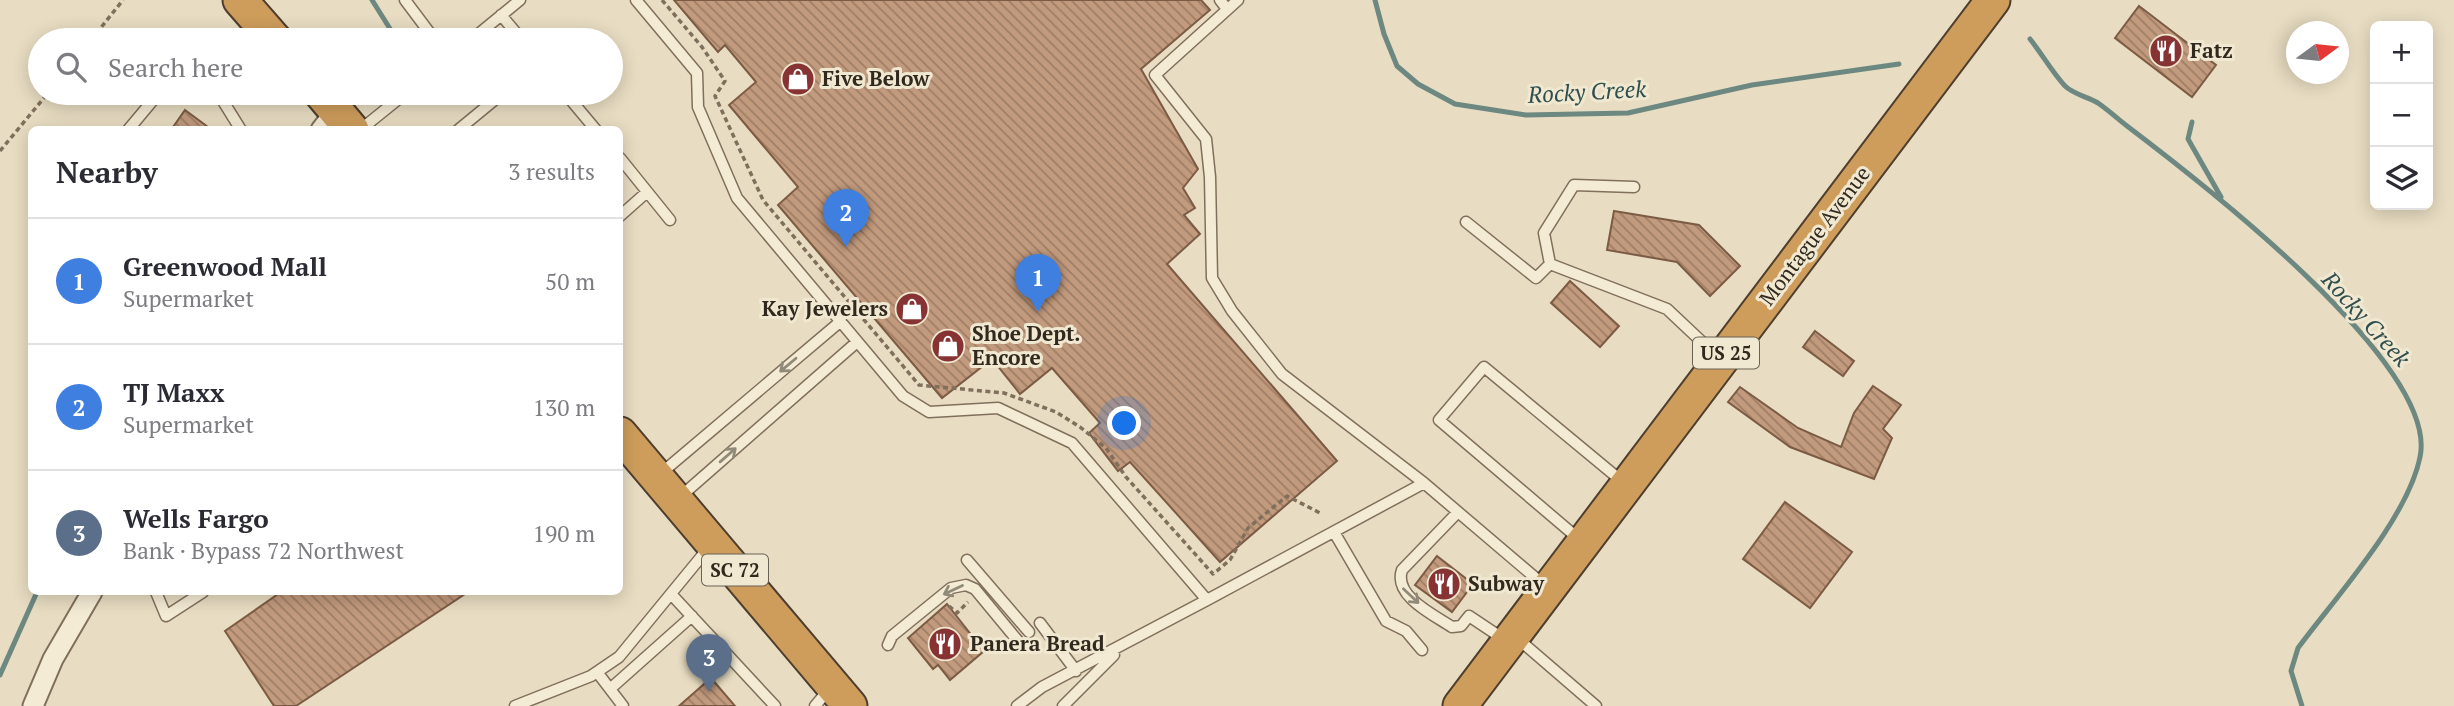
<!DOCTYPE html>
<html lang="en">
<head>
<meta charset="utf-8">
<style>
	body { margin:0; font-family:"PT Serif",serif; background:#f2f2f3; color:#2b2b33 }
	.controls { position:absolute; right:21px; top:21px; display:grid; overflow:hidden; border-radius:10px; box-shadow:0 4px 18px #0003 }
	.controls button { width:63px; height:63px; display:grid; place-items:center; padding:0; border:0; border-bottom:2px solid #e1e1e2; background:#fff; color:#2b2b33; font:35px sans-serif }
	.compass { position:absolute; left:2286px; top:21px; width:63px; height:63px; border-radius:50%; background:#fff; box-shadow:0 4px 18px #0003; rotate:75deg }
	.you { position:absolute; left:1125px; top:424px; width:24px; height:24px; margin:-18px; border:5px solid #fff; border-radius:50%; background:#1a73e8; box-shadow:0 0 0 10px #1a73e833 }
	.badge { display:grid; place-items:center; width:46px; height:46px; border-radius:50%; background:#b45309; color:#fff; font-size:23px; font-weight:700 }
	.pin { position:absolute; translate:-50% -58px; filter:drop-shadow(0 2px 4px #0008) }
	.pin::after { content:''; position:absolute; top:37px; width:24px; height:21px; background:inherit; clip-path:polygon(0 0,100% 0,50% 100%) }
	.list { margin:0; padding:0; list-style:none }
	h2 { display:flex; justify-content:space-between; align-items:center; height:91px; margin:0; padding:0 28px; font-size:30px }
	h2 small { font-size:23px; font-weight:400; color:#7c7c81 }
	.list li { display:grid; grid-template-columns:46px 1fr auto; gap:21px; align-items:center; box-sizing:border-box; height:126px; padding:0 28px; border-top:2px solid #e1e1e2 }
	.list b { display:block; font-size:26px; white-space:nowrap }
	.list p { margin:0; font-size:23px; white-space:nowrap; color:#7c7c81 }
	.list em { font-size:23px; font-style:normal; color:#7c7c81 }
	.icon { flex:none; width:38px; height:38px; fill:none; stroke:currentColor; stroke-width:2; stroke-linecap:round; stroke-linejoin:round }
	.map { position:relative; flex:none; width:2454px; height:706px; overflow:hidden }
	.search { position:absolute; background:#fff; box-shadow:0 4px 18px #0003; left:28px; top:28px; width:595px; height:77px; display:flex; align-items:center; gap:18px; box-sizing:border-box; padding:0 24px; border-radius:38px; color:#7c7c81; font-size:26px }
	.panel { position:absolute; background:#fff; box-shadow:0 4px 18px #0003; left:28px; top:126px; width:595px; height:469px; border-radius:10px }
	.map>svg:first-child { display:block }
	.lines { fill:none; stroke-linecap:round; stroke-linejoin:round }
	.stream { stroke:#6c8881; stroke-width:5 }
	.building { fill:url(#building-back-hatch); stroke:#7c5b44; stroke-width:2 }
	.lane-casing { stroke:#806f5c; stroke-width:13 }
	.street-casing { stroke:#806f5c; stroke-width:23 }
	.highway-casing { stroke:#4e3e2f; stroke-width:37 }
	.path { stroke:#806f5c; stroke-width:3.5; stroke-dasharray:5 3.5; stroke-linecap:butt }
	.lane { stroke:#f4ebd4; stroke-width:10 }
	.street { stroke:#f4ebd4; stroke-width:19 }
	.highway { stroke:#ce9d5c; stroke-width:33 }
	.oneway { stroke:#928a79 }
	.labels { text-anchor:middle; stroke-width:6; stroke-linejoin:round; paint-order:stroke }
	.shield { fill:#f0e8d1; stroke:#6a6254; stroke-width:2 }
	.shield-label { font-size:19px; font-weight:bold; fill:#31281e }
	.poi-label { font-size:21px; font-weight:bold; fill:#31281e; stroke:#f0e8d1; text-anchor:start }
	.street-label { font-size:21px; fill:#31281e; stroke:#f0e8d1 }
	.water-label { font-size:23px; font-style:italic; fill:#2f4f4e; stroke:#f0e8d1 }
</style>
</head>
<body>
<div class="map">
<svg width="2454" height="706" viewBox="0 0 2454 706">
	<defs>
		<pattern id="building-back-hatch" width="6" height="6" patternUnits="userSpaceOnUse" patternTransform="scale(1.75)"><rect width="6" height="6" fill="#c29a7d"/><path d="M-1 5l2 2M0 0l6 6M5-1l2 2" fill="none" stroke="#9e7e66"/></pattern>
	</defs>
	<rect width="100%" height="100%" fill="#e8ddc2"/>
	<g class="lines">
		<path class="stream" d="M372 0 397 40
			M1375 0 1384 34 1397 66 1418 84 1455 104 1526 115 1628 113 1752 85 1899 64
			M2030 39C2042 54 2052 72 2065 86 2073 94 2088 97 2098 103 2108 110 2117 118 2127 126 2197 179 2440 365 2420 457 2408 518 2335 598 2298 648L2291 671 2302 706
			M2192 122 2188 139 2221 197
			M0 675 37 592"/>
	</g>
	<path class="building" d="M674 0H1201L1210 10 1141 69 1198 169 1183 188 1195 208 1184 215 1200 234 1167 264 1337 461 1220 562 1130 462 1118 471 1089 433 1100 423 1052 368 1020 394 992 359 942 398 778 205 798 187 729 105 756 82 725 45 718 52Z
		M2139 6 2216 65 2192 97 2115 38Z
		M185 110 212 130H171Z
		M1614 211 1699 225 1740 266 1710 296 1677 262 1607 250Z
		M1570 281 1619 326 1600 347 1551 303Z
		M1815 331 1854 361 1843 376 1803 347Z
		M1873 386 1901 405 1883 429 1892 438 1874 479 1790 447 1728 402 1740 387 1798 428 1841 447 1854 413Z
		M1785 502 1852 552 1810 608 1743 559Z
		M1437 556 1473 584 1452 612 1415 585Z
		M281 592H468L296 706H274L225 631Z
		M947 604 984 651 950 680 938 665 933 669 908 638Z
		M711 678 735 706H679Z"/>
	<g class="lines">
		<defs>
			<path id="lane" d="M405 0 435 40
				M636 0 697 73 698 107 737 198 903 396 929 412 998 408 1072 443 1207 600 1042 687 1017 706
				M1220 0 1227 9
				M1238 0 1155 75 1206 139 1210 177 1212 278 1232 311 1282 374 1424 483
				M501 15 522 40
				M471 40 520 0
				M218 93 241 130
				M565 93 596 130
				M128 130 159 93
				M360 130 406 93
				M458 130 503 93
				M620 158 670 220
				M620 216 647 192
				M1466 222 1536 278 1550 264 1667 309 1718 357
				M1550 264 1544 233 1574 185 1634 187
				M659 475 841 321
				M680 497 857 342
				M1457 513 1402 570C1393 596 1434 615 1452 627L1461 626 1469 616 1505 640
				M1334 532 1386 621 1406 631 1422 650
				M1580 540 1439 420 1484 367 1624 483
				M967 560 1029 632
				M156 592 166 616 203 592
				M671 594 775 706
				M1207 600 1424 483 1545 586
				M1040 623 1076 671
				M1517 638 1596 706
				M888 645 892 636 951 588 966 585 975 589 1018 641
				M597 672 623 706
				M610 689 692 616
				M515 706 591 676 619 657 710 546
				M815 706 830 688
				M1063 706 1114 655"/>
			<path id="street" d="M321 130 336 111
				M33 706 53 659 92 592"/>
			<path id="highway" d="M240 0 275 40
				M321 93 352 130
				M620 434 850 706
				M1460 706 1993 0"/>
		</defs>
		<use href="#lane" class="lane-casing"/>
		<use href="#street" class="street-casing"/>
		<use href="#highway" class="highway-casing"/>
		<path class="path" d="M662 0 702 47 725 81 715 96 763 200 919 385 1004 393 1056 412 1080 427 1106 448 1126 477 1213 574 1230 560 1248 528 1287 496 1322 514
			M91 40 123 0
			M0 151 48 93
			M949 606 957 613 968 602"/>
		<use href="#lane" class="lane"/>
		<use href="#street" class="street"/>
		<use href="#highway" class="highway"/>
	</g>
	<defs><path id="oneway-shaft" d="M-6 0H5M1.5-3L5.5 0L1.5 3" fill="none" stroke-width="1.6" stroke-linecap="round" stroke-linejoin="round" transform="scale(1.75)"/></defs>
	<g class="oneway">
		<use href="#oneway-shaft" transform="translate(788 365) rotate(140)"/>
		<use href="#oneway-shaft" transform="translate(728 455) rotate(-41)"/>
		<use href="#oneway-shaft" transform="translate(953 590) rotate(155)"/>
		<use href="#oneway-shaft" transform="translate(1411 596) rotate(43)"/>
	</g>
	<defs>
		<symbol id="restaurant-disc" viewBox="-11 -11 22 22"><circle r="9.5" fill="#873333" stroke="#f0e8d1"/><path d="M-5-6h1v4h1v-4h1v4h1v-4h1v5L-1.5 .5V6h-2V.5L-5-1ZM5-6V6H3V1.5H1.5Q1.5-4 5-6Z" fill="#fff"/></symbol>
		<symbol id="shop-disc" viewBox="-11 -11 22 22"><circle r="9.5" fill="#873333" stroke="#f0e8d1"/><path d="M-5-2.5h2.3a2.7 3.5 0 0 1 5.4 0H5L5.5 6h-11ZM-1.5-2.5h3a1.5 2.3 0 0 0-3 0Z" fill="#fff"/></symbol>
	</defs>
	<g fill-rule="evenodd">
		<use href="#restaurant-disc" x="2147" y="32" width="38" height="38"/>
		<use href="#shop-disc" x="779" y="60" width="38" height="38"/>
		<use href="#shop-disc" x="893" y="290" width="38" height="38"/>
		<use href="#shop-disc" x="929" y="327" width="38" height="38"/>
		<use href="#restaurant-disc" x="1425" y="565" width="38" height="38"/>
		<use href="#restaurant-disc" x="926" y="625" width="38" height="38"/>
	</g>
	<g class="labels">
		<g class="shield">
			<rect x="1693" y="337.5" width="66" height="31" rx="5"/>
			<rect x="702" y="554.5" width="66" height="31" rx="5"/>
		</g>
		<g class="shield-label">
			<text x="1726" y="360">US 25</text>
			<text x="735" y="577">SC 72</text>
		</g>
		<g class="poi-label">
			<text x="2190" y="58">Fatz</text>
			<text x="822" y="86">Five Below</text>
			<text x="888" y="316" text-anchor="end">Kay Jewelers</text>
			<text x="972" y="341">Shoe Dept.<tspan x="972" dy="24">Encore</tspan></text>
			<text x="1468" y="591">Subway</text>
			<text x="970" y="651">Panera Bread</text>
		</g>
		<g class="street-label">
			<text transform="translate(1815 236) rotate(-53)" y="7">Montague Avenue</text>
		</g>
		<g class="water-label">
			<text transform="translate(1587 92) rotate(-3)" y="8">Rocky Creek</text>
			<text transform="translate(2366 319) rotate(48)" y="8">Rocky Creek</text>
		</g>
	</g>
</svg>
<div class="controls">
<button>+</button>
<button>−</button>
<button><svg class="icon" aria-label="layers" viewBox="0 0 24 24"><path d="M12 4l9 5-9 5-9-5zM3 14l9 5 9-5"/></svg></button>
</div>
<svg class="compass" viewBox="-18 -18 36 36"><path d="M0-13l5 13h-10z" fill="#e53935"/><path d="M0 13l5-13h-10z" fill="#7c7c81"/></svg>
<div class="you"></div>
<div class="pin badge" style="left:1038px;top:312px;background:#3f7fe0">1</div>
<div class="pin badge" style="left:846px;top:247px;background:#3f7fe0">2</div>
<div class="pin badge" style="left:709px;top:692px;background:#5c6f8a">3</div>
<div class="search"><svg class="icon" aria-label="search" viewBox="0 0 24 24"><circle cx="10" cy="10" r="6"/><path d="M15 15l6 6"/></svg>Search here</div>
<section class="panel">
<h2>Nearby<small>3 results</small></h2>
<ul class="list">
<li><span class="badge" style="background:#3f7fe0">1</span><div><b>Greenwood Mall</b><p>Supermarket</p></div><em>50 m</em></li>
<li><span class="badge" style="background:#3f7fe0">2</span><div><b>TJ Maxx</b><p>Supermarket</p></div><em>130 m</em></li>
<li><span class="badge" style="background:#5c6f8a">3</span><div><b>Wells Fargo</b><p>Bank · Bypass 72 Northwest</p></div><em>190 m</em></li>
</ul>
</section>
</div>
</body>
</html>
